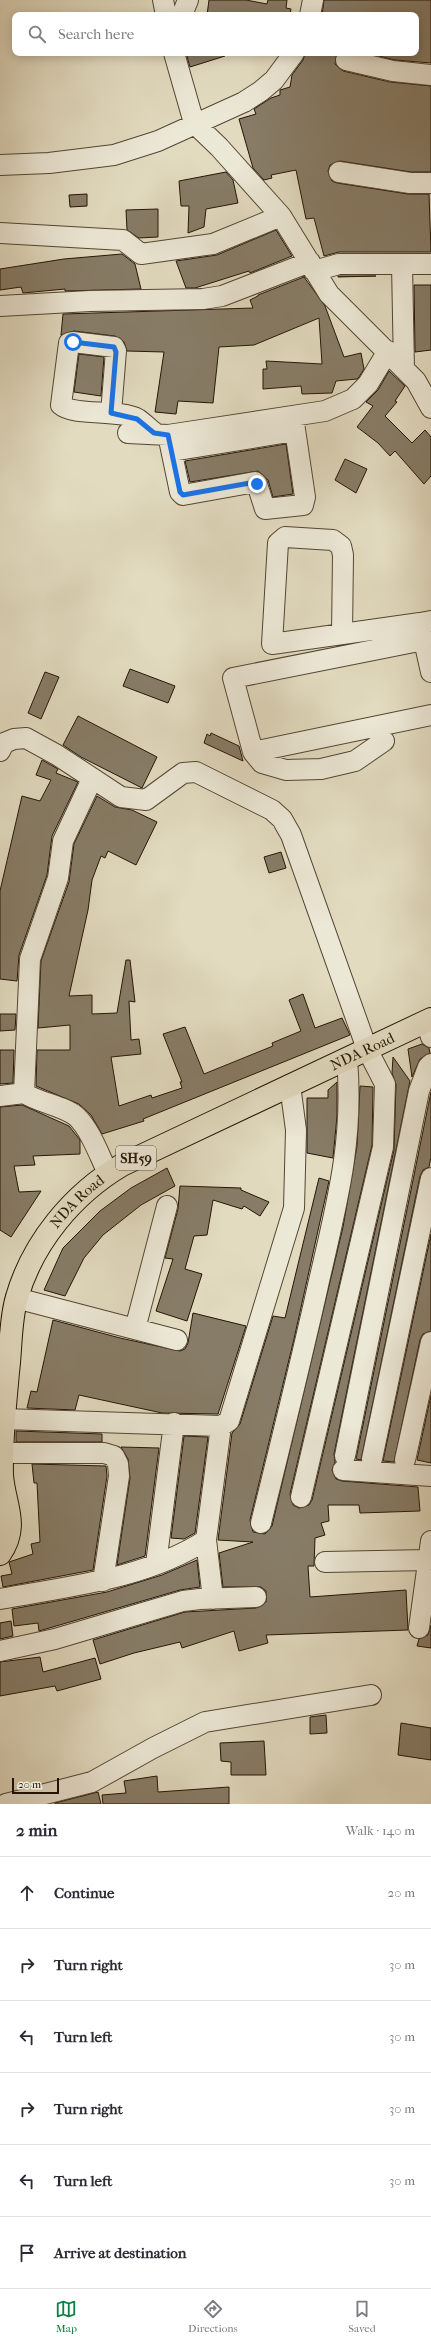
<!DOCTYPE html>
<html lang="en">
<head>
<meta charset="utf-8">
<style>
	body { margin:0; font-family:"IM FELL French Canon",serif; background:#f7f7f7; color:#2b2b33 }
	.scale { position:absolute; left:12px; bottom:10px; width:47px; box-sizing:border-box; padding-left:4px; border:2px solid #251506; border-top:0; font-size:11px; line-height:14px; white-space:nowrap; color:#251506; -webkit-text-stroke:3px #ece8d6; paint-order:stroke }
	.stop { position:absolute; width:12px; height:12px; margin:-9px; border:3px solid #1a73e8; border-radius:50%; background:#fff }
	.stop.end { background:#1a73e8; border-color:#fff; box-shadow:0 1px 4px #0008 }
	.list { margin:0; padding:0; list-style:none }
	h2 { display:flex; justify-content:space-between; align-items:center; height:52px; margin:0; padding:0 16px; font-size:17px }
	h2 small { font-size:13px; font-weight:400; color:#7c7c81 }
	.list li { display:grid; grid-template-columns:26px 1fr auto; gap:12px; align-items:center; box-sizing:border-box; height:72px; padding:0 16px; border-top:1px solid #e1e1e2 }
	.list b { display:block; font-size:15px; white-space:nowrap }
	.list em { font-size:13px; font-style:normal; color:#7c7c81 }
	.icon { flex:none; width:22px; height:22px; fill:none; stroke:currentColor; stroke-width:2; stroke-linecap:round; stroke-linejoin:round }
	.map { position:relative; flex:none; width:431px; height:1804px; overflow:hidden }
	.search { position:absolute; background:#fff; box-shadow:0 2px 10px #0003; left:12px; right:12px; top:12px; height:44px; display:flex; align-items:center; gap:10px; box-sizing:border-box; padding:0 14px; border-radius:8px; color:#7c7c81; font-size:15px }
	.sheet { height:484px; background:#fff }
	nav { display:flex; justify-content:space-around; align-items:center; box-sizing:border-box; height:56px; border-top:1px solid #e1e1e2; background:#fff; font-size:11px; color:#7c7c81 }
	nav a { display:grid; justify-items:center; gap:2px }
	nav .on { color:#0b8043 }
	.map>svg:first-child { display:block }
	.building { fill:#877c67; stroke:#251506 }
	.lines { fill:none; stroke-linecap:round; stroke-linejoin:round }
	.minor-casing { stroke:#544634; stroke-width:22 }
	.major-casing { stroke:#251506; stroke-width:24 }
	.minor { stroke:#ece8d6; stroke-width:20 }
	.major { stroke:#e2dbc0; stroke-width:22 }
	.route { stroke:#1a73e8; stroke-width:5 }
	.labels { text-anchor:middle; stroke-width:3; stroke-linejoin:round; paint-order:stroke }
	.shield { fill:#ece8d6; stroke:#615444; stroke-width:1 }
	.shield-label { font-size:14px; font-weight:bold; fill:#251506 }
	.street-label { font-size:15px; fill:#251506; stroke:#ece8d6 }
</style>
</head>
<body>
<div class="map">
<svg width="431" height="1804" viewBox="0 0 431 1804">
	<rect width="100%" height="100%" fill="#e2dbc0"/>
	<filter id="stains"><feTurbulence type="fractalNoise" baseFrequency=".005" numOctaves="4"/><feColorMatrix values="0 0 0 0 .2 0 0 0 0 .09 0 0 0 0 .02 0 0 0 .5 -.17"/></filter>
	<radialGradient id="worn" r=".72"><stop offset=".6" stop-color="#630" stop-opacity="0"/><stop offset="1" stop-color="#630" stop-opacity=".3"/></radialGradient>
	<path class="building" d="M209 0H246L267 4 268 0H287L286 8 291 9 290 15H207Z
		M324 0H431V63L395 60 367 53H416V15H322Z
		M186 53H225V56L190 67Z
		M305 53H337L335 64 343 71 390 82 431 86V172H411L340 161 330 165 328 171 332 181 337 183 408 194H429L431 252H339L324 256 314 218 306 219 296 170 271 175 272 178 264 180 253 168 239 119 256 114 254 109 271 98 280 95V90L290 87 292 75 303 60Z
		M226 172 233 180 238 203 206 209 204 227 188 233 189 206H181L179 181Z
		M87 194V206L70 207 69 195Z
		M158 209V237L139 238 127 230 126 210Z
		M276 230 292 256 250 273 249 271 195 288H186L176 261 217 255Z
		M122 254 135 264 141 289 65 291V289L23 293 21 287 0 290V269L64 259Z
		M338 276H376L338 277Z
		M304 277 325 306 344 357 361 353 364 369 359 377 357 379 336 381 332 393 302 394 301 386 263 389V369H267L266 361 322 364 319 318 254 345 219 347 213 403 178 401 176 414 155 412 164 352 127 351 124 342 115 336 74 331 61 335 63 314 253 308 250 300 258 296V295Z
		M414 285H431V350L415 352Z
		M79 354 104 357 101 396 74 392Z
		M389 371 405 386 395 401 397 402 385 416 412 443 425 430 431 437V476L424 484 395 451 390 456 378 443 357 427 373 406 366 402 378 390Z
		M286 444 293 494 273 497 268 480 258 471 190 482 185 461Z
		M345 459 367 469 356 493 335 480Z
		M130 669 175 686 168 703 123 686Z
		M45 672 59 677 41 719 28 713Z
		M78 716 157 757 142 788 81 757 63 745Z
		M211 733 239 746 243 761 204 743 207 734 210 736Z
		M42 760 58 769 56 773 78 782 52 836 47 875 19 955 17 981 0 979V891L22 796 40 801 51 780 36 775Z
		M97 796 115 807 132 810 157 822 136 865 108 851 105 858 101 856 92 880 88 910 69 996 92 995V1014L117 1013 126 960H130L135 1002 129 1001 131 1040 139 1039 141 1054 111 1057 119 1106 151 1095 152 1098 182 1088 180 1082H182L163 1034 185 1027 204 1074 273 1046 272 1043 301 1031 289 1000 303 994 315 1028 342 1018 350 1035 143 1119 144 1121 102 1134 91 1115 79 1104 36 1086 37 1050H70V1025L38 1028 41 961 69 882 74 844Z
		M281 852 286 868 269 873 264 857Z
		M0 1014H16L15 1030 0 1031Z
		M422 1044 429 1048 430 1053 420 1059 412 1077 408 1049Z
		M0 1050H14L13 1083 0 1084Z
		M393 1057 410 1081 334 1454 335 1462 332 1470 336 1479 342 1481 418 1487 420 1511 360 1513 359 1505H328L329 1521 321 1523 325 1535 315 1538 314 1566H308L310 1597 406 1590 408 1630 266 1635 268 1643 239 1651 234 1631 182 1648 180 1642 134 1653 100 1664 93 1640 185 1612 256 1608 266 1602V1591L261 1587H223L219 1553 253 1542 218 1540 232 1433 240 1424 273 1316 285 1318 319 1178 329 1181 294 1339 250 1520 253 1532 265 1534 272 1526 343 1227 357 1146 360 1086 373 1087 372 1145 290 1494 293 1505 299 1508 309 1505 312 1500 394 1150 396 1084 392 1073Z
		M337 1082V1116L333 1158 307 1153V1098H328V1090Z
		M431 1092V1157L429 1167 423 1170 420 1176 361 1460 356 1459Z
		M22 1105 69 1126 80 1140V1154L33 1156 35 1165 14 1166 19 1192 41 1191 11 1237 0 1230V1107Z
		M167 1168 175 1186 141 1205 103 1235 84 1258 65 1296 44 1290 63 1248 100 1211 131 1188Z
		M180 1186 241 1188V1190L269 1202 260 1216 244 1206 242 1209 213 1200 207 1235 194 1236 185 1269 202 1274 187 1321 156 1311 173 1259 165 1258 178 1209Z
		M431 1234V1331L423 1334 420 1340 394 1462 383 1461Z
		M193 1313 246 1326 218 1414 162 1413 79 1395 75 1410 27 1408 31 1391 37 1392 53 1320 120 1338 180 1351 185 1349 188 1343Z
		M431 1395V1463L417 1460Z
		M16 1431 102 1434V1442H16Z
		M184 1436 208 1437 195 1533 184 1539 171 1538Z
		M121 1447 159 1448 145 1556 117 1565 130 1478 128 1459Z
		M32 1464 106 1466 107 1476 93 1570 3 1587 1 1576 12 1574 9 1562 33 1554 31 1544 40 1542 37 1483H34Z
		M197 1560 200 1587 180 1590 39 1631 38 1623 14 1626 12 1609 107 1592 162 1575Z
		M11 1621 13 1636 0 1639V1623Z
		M431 1625V1648L417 1646 419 1639 428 1635Z
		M40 1657 43 1672 95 1658 101 1679 57 1691 55 1686 0 1696V1662Z
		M326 1715 327 1733 310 1734V1717Z
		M401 1723 431 1728V1760L398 1755Z
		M264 1741 266 1775H231V1762L221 1761 220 1743Z
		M157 1776 158 1792 229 1787V1804H103L102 1795 126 1793 124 1781Z
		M98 1792 101 1804H55V1803Z"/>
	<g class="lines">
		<defs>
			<path id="minor" d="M163 0 166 15
				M182 15 188 0
				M310 15 313 0
				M174 53 194 123 219 147 281 216 329 294 416 381 431 408
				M346 60 393 71 431 75
				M0 165 49 163 114 155 158 141 244 102 261 91 274 80 294 53
				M339 172 410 183H431
				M0 233 123 240 141 254 213 244 281 216
				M402 264 404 369
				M314 271 339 264H431
				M0 306 90 301 203 299 222 296 310 262
				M111 413 116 351 114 347 73 342 69 343 61 405C73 416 120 409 138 419 144 423 149 429 155 433
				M128 433 168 435 325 411 353 399 368 384 388 351
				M168 435 180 492 183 495 255 482 257 484 265 509 303 505 305 497 293 416
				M172 451 295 431
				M421 627 431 672
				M342 634 343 555 341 546 333 540 285 537 278 543 272 644 420 623 431 621
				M424 640 233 678 253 752 431 715
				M0 751 4 743 14 739 26 738 57 755 121 797 146 800 183 773 196 772 272 810 282 819 291 835 367 1049 385 1084 383 1147 301 1497
				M253 752 262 763 286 770 321 769 355 761 384 741
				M426 1021 431 1037
				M24 1093C39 1103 65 1106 77 1117 91 1131 99 1155 108 1173
				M0 1096 24 1093 30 959 58 878 63 841 92 779
				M16 1298 177 1340
				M135 1329 167 1206
				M3 1419 221 1426 229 1421 294 1208 296 1130 290 1085
				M3 1453H104L114 1456 118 1464 119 1476 103 1581
				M345 1456 419 1091 428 1067 431 1064
				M372 1459 431 1178
				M405 1460 431 1342
				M343 1470 431 1476
				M261 1523C281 1442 301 1362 319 1281 337 1203 354 1140 347 1059
				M206 1540 213 1599
				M325 1562 428 1560
				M156 1564 174 1423
				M0 1599C70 1586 145 1579 206 1540L221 1426
				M419 1628 431 1541
				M0 1651 55 1639 183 1601 200 1599 256 1597
				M6 1804 92 1782 153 1748 205 1722 371 1695"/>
			<g id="major">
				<path id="s1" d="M0 1554C20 1525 4 1505 2 1475 1 1441 5 1407 8 1372 11 1349 10 1319 17 1297 33 1242 73 1194 122 1165L431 1019"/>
			</g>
		</defs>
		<use href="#minor" class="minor-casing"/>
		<use href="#major" class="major-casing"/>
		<use href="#minor" class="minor"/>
		<use href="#major" class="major"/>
	</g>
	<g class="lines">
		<path class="route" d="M73 342 114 347 116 352 111 413 137 419 154 433 168 435 180 492 183 495 250 483 257 484"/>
	</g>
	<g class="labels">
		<rect class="shield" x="116" y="1146" width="40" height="24" rx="3"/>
		<g class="shield-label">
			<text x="136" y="1163">SH59</text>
		</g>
		<g class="street-label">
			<text dy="5" stroke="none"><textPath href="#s1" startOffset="699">NDA Road</textPath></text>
			<text dy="5" stroke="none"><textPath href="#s1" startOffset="375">NDA Road</textPath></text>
		</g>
	</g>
	<rect width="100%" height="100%" filter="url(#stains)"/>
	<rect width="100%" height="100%" fill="url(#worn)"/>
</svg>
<div class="scale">20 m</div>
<div class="stop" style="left:73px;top:342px"></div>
<div class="stop end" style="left:257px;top:484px"></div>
<div class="search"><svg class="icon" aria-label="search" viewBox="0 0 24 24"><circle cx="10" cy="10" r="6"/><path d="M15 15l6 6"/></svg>Search here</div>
</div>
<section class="sheet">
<h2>2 min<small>Walk · 140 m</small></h2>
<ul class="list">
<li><svg class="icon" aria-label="ahead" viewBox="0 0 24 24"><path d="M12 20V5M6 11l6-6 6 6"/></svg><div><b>Continue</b></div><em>20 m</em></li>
<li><svg class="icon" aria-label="right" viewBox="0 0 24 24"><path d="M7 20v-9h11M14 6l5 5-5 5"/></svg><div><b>Turn right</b></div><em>30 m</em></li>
<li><svg class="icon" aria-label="left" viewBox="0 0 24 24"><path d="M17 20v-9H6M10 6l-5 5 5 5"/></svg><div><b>Turn left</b></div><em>30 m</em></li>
<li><svg class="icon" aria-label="right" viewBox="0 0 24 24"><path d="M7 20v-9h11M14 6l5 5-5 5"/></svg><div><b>Turn right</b></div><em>30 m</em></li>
<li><svg class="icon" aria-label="left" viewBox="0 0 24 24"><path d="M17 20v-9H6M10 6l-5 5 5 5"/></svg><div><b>Turn left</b></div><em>30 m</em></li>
<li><svg class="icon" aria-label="arrive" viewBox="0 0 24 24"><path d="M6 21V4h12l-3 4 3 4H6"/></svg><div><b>Arrive at destination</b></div></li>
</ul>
</section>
<nav>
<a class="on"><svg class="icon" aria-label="map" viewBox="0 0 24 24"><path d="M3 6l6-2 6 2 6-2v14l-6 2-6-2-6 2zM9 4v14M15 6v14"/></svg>Map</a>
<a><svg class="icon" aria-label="directions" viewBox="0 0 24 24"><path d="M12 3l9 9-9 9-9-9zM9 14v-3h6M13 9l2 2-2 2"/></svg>Directions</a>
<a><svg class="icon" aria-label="saved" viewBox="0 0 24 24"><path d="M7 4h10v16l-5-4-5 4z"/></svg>Saved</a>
</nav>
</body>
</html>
